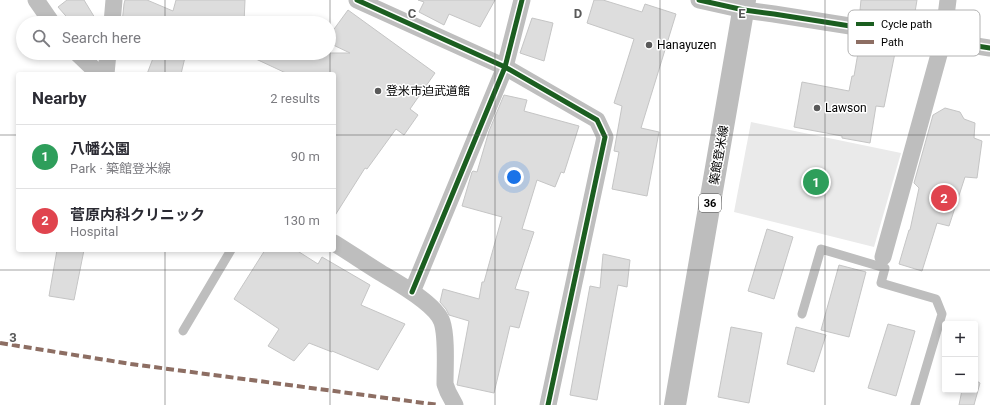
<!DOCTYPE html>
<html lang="en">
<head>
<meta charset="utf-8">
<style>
	body { margin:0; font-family:Roboto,"Noto Sans JP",sans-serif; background:#f2f2f3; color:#2b2b33 }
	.controls { position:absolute; right:12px; bottom:12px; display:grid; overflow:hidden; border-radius:4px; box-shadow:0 2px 6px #0003 }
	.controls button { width:36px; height:36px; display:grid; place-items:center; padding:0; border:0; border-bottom:1px solid #e1e1e2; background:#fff; color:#2b2b33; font:20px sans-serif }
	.you { position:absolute; left:514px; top:177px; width:14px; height:14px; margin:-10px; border:3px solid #fff; border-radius:50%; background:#1a73e8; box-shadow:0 0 0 6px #1a73e833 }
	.badge { display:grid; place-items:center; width:26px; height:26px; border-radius:50%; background:#595959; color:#fff; font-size:13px; font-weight:700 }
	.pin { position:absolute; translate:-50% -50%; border:2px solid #fff; box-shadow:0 1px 4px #0006 }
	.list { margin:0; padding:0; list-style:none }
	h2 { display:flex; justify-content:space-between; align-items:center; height:52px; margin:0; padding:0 16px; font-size:17px }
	h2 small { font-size:13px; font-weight:400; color:#7c7c81 }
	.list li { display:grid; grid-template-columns:26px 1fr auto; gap:12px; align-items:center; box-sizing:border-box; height:64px; padding:0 16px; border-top:1px solid #e1e1e2 }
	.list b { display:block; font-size:15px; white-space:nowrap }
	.list p { margin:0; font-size:13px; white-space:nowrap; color:#7c7c81 }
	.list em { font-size:13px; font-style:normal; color:#7c7c81 }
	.icon { flex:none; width:22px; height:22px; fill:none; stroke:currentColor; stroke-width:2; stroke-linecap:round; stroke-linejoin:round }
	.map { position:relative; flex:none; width:990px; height:405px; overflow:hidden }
	.search { position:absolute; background:#fff; box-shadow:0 2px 6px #0003; left:16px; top:16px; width:320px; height:44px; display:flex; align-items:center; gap:10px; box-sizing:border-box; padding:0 14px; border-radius:22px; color:#7c7c81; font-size:15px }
	.panel { position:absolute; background:#fff; box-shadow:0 2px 6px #0003; left:16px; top:72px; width:320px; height:180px; border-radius:4px }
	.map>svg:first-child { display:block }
	.green { fill:#eaeaea }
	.building { fill:#ddd; stroke:#c5c5c5 }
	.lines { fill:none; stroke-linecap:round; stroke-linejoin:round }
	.service { stroke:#bebebe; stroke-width:9 }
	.minor { stroke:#bebebe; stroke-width:17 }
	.primary { stroke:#bdbdbd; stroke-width:22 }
	.quiet { stroke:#8d6e63; stroke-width:4; stroke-dasharray:8 4; stroke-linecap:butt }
	.cycleway-casing { stroke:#fff; stroke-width:8 }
	.cycleway { stroke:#1b5e20; stroke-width:5 }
	.grid { fill:none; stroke:#595959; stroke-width:1; stroke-opacity:0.55 }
	.poi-dot { fill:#595959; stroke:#fff; stroke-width:1.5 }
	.labels { text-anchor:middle; stroke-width:3; stroke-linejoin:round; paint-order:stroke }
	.shield { fill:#fff; stroke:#4c4c4c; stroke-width:1 }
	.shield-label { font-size:11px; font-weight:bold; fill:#000 }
	.poi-label { font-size:12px; fill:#000; stroke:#fff; text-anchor:start }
	.street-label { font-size:12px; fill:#000; stroke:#fff }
	.key { fill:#fff; stroke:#b2b2b2; stroke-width:1 }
	.key-label { font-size:11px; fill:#000 }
	.grid-label { font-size:13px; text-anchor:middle; font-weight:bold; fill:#595959; stroke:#fff; stroke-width:3; stroke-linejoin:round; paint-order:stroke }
</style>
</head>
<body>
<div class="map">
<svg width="990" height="405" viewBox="0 0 990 405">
	<rect width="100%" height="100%" fill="#fff"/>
	<path class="green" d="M751 122 901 153 874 247 734 212Z"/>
	<path class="building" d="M67 0H84L98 23H72L58 7Z
		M125 0H147L173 11 176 0H245L244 23H122L124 4Z
		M418 0H495L480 27 449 14 444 25 419 12 424 2Z
		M594 0H603L642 12 645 4 676 14 641 128 659 132 647 196 612 189 619 152 614 151 622 106 614 103 634 39 587 23Z
		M861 0H917L914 18 860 10Z
		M348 10 435 73 410 109 418 115 404 135 396 129 367 169 365 168 334 217V74H288L243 53H350L329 43V36Z
		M532 18 553 23 544 61 520 53Z
		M859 47 895 53 884 107 876 106 870 143 842 138V136L794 127 802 82 849 91 852 76H854Z
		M155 53H186L181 74H147Z
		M504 95 527 100 524 111 579 126 564 173 561 172 555 187 537 180 522 229 534 232 515 289 529 292 519 328 510 326 494 393 457 385 469 321 449 315 446 309 440 302 443 289 479 299 482 282H484L502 217 462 206 472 172 473 171 477 172 489 131Z
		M945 108 960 112 964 119 975 123 974 138 982 141 977 178 965 177 949 226 937 223 922 271 899 264 909 230H910L919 188 914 183 933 115Z
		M767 229 793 237 774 299 748 291Z
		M57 250H84L74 300 49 296Z
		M265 250H296L318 264 322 257 370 285 361 305 405 324 378 370 332 351V352L309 343 294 361 268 346 279 329 234 299Z
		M603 254 630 260 627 287 618 285 597 400 570 395 590 286 600 288Z
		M839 265 866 272 849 337 821 330Z
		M888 324 915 331 896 396 868 388Z
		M731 327 762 333 749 403 718 397Z
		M796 327 826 335 814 372 787 364Z
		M975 380 980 383 974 405H959L962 390H975Z"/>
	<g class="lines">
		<path class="service" d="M802 314 821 249 885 268 881 283 936 299 942 314 915 405
			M183 331 231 250"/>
		<path class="minor" d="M36 0 52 23
			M357 0 505 67 597 120 605 137 548 405
			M699 0 744 10 774 14 990 48
			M112 23 114 0
			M77 53 99 74
			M106 74 108 53
			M334 243C350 253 365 263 381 273 398 283 436 304 442 322 447 337 445 367 445 384L448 392 455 405
			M883 257 943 40 948 0
			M412 292 505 67 522 0"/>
		<path class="primary" d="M675 405 745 0"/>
		<path class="quiet" d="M0 343 131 364 439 405"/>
		<defs>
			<path id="cycleway" d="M357 0 505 67 597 120 605 137 548 405
				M699 0 744 10 774 14 990 48
				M412 292 505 67 522 0"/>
		</defs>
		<use href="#cycleway" class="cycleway-casing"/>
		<use href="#cycleway" class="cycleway"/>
	</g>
	<path class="grid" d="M165 0V23M330 0V74M495 0V405M660 0V405M825 0V405M165 53V74M0 135H18M334 135H990M165 250V405M330 250V405M0 270H990"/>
	<g class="poi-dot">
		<circle cx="649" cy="45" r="4"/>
		<circle cx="378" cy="91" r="4"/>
		<circle cx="817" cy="108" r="4"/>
	</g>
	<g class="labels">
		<rect class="shield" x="699" y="194" width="22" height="18" rx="3"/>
		<g class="shield-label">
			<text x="710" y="207">36</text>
		</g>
		<g class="poi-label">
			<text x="657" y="49">Hanayuzen</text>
			<text x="386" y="95">登米市迫武道館</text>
			<text x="825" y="112">Lawson</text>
		</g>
		<g class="street-label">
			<text transform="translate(719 155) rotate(-80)" y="4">築館登米線</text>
		</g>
	</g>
	<rect x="848" y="10" width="132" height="46" rx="6" class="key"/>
	<rect x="856" y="22" width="18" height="4" fill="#1b5e20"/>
	<rect x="856" y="40" width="18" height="4" fill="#8d6e63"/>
	<g class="key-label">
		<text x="881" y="28">Cycle path</text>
		<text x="881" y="46">Path</text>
	</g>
	<g class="grid-label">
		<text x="412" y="18">C</text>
		<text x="578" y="18">D</text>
		<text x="742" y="18">E</text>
		<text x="13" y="342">3</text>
	</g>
</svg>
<div class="controls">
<button>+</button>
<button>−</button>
</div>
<div class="you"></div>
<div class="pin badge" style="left:816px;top:182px;background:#2e9e5b">1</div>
<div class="pin badge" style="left:944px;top:198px;background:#e0444e">2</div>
<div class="search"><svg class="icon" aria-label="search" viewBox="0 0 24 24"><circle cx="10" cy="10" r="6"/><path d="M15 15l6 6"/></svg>Search here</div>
<section class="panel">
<h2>Nearby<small>2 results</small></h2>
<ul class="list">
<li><span class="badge" style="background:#2e9e5b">1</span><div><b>八幡公園</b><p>Park · 築館登米線</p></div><em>90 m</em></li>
<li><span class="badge" style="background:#e0444e">2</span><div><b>菅原内科クリニック</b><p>Hospital</p></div><em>130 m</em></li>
</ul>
</section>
</div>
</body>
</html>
